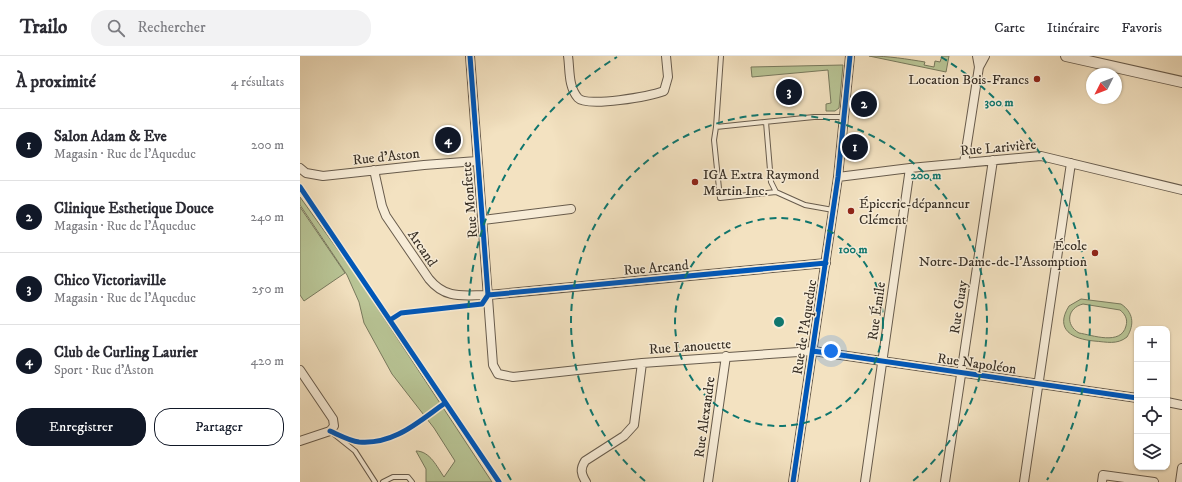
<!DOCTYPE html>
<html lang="fr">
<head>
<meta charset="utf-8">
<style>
	body { margin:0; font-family:"IM FELL DW Pica",serif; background:#f2f2f3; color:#2b2b33 }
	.controls { position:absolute; right:12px; bottom:12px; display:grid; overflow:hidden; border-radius:8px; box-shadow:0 1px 3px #0004 }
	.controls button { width:36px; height:36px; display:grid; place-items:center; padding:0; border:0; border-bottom:1px solid #e1e1e2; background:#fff; color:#2b2b33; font:20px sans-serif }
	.compass { position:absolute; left:786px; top:12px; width:36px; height:36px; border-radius:50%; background:#fff; box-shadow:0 1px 3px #0004; rotate:228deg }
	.you { position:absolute; left:531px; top:295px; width:14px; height:14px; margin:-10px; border:3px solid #fff; border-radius:50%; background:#1a73e8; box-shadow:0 0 0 6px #1a73e833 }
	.badge { display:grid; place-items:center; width:26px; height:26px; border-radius:50%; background:#111827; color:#fff; font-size:13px; font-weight:700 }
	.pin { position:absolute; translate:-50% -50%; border:2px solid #fff; box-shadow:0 1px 4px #0006 }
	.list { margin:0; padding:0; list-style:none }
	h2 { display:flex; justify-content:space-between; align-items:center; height:52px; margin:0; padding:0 16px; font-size:17px }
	h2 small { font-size:13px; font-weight:400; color:#7c7c81 }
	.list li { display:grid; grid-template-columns:26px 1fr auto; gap:12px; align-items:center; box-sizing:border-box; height:72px; padding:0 16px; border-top:1px solid #e1e1e2 }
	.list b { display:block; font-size:15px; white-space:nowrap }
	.list p { margin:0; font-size:13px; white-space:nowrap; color:#7c7c81 }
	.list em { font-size:13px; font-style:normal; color:#7c7c81 }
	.actions { display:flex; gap:8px; padding:12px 16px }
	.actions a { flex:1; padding:9px 0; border:1px solid #111827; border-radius:16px; text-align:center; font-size:14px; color:#111827 }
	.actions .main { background:#111827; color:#fff }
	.icon { flex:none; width:22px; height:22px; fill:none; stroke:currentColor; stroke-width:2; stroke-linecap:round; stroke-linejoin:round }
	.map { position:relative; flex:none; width:882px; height:426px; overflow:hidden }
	header { display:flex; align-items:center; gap:24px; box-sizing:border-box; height:56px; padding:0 20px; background:#fff; border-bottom:1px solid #e1e1e2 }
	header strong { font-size:19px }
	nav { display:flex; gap:22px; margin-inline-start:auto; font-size:14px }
	.search { width:280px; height:36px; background:#f2f2f3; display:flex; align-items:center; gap:10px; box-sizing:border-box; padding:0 14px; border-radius:16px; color:#7c7c81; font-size:15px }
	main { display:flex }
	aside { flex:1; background:#fff }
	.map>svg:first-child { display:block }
	.green { fill:#b8c495; stroke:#787a5e; fill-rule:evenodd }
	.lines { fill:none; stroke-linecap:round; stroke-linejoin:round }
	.service-casing { stroke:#685c4d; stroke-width:6 }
	.minor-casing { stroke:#685c4d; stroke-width:10 }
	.tertiary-casing { stroke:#685c4d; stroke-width:12 }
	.service { stroke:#f7ecd7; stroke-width:4 }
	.minor { stroke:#f7ecd7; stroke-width:8 }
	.tertiary { stroke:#f7ecd7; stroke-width:10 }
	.cycleway-casing { stroke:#f7ecd7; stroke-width:8 }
	.cycleway { stroke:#0057b8; stroke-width:5 }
	.ring { fill:none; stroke:#0f766e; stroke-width:2; stroke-dasharray:7 5 }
	.poi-dot { fill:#8f2418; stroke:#f7ecd7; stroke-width:1.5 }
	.labels { text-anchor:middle; stroke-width:3; stroke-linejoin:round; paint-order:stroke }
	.poi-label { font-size:14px; fill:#393026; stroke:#f7ecd7; text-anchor:end }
	.street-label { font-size:14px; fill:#393026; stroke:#f7ecd7 }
	.centre { fill:#0f766e; stroke:#f7ecd7; stroke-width:2 }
	.ring-label { font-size:12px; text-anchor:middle; font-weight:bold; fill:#0f766e; stroke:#f7ecd7; stroke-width:3; stroke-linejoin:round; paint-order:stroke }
</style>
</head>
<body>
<header>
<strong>Trailo</strong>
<div class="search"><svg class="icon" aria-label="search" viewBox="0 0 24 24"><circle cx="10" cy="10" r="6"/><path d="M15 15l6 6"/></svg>Rechercher</div>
<nav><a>Carte</a><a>Itinéraire</a><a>Favoris</a></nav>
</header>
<main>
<aside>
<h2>À proximité<small>4 résultats</small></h2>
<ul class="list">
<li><span class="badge">1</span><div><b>Salon Adam &amp; Eve</b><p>Magasin · Rue de l'Aqueduc</p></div><em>200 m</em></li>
<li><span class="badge">2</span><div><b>Clinique Esthetique Douce</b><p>Magasin · Rue de l'Aqueduc</p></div><em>240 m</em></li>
<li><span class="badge">3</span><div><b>Chico Victoriaville</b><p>Magasin · Rue de l'Aqueduc</p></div><em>250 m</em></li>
<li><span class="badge">4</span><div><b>Club de Curling Laurier</b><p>Sport · Rue d'Aston</p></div><em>420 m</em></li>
</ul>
<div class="actions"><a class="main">Enregistrer</a><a>Partager</a></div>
</aside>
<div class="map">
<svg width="882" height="426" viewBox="0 0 882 426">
	<rect width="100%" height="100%" fill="#f3e2c1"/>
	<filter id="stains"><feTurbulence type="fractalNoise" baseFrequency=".005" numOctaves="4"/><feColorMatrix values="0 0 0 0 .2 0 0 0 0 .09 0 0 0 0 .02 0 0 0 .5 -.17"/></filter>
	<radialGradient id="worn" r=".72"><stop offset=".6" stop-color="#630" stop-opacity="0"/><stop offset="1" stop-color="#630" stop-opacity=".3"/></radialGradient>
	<path class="green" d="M569 0C588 0 607 3 625 6L624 9 634 11 635 5 640 6 642 0H649L646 16Z
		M543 9 539 52 535 55H526V48L531 47 528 14 452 21 451 11Z
		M0 141 53 215 192 426H126V413L116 395C130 395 137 411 144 421L155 405 134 372 92 318 64 267 59 246 47 219 0 149Z
		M0 151 45 217 4 245 0 239Z
		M781 243 821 248C833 256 835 268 827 281 817 289 807 286 794 285 773 283 754 274 769 250ZM783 248 820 254C825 258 828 263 826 270 821 290 792 279 779 277 765 269 767 252 783 248Z"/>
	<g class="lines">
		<defs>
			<path id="service" d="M421 0 416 71 514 61H544
				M466 66 471 126 476 136
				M416 71 414 84 420 142 476 136 505 149 533 154
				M30 375 55 395 75 426
				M83 426 93 421H108L112 426"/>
			<path id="minor" d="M170 0 193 309 198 318 213 321 342 307 513 295 837 342
				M268 0C270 13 268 31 278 42 287 52 351 40 364 35L368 21 366 0
				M679 11 685 0
				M664 107 679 11 677 0
				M0 112 6 117 23 120 124 109 177 105
				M74 114 82 150 86 160 129 223C146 244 164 239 188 239L526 207
				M538 121 610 112 741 100 882 134
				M183 164 271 153
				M0 314 33 363 34 370 30 375 0 385
				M867 346 882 349
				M286 426C281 418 280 413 285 405L324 380 334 369 342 307
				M408 426 426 300
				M493 426 538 121 550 0
				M565 426 610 112
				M645 426 693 104
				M724 426 771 107
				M802 426 803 419 854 426
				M880 426 882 412"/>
			<path id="tertiary" d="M766 0 882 26"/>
		</defs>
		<use href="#service" class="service-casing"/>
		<use href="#minor" class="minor-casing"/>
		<use href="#tertiary" class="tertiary-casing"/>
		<use href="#service" class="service"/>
		<use href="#minor" class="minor"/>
		<use href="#tertiary" class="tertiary"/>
		<defs>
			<path id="cycleway" d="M170 0 188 239
				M0 131 199 426
				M188 239 526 207
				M90 264 101 257 182 248 188 239
				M513 295 837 342
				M30 375C39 379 50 385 59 386 94 389 118 366 145 347
				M493 426 538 121 550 0"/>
		</defs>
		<use href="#cycleway" class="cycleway-casing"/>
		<use href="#cycleway" class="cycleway"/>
	</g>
	<g class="ring">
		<circle cx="479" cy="266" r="104"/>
		<path d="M345 425A208 208 0 1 1 613 425"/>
		<path d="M211 424A311 311 0 0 1 317 1M641 1A311 311 0 0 1 747 424"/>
	</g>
	<g class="poi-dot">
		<circle cx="737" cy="23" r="4"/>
		<circle cx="395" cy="126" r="4"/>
		<circle cx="551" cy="155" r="4"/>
		<circle cx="795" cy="197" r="4"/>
	</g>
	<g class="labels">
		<g class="poi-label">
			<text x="729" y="28">Location Bois-Francs</text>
			<text x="403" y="123" text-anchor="start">IGA Extra Raymond<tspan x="403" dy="16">Martin Inc.</tspan></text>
			<text x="559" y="152" text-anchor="start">Épicerie-dépanneur<tspan x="559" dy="16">Clément</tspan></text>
			<text x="787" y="194">École<tspan x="787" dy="16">Notre-Dame-de-l'Assomption</tspan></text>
		</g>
		<g class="street-label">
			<text transform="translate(698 91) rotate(-5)" y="5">Rue Larivière</text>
			<text transform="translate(86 100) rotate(-6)" y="5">Rue d'Aston</text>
			<text transform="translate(169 144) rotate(-95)" y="5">Rue Monfette</text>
			<text transform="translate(123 192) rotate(56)" y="5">Arcand</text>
			<text transform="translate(356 211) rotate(-5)" y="5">Rue Arcand</text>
			<text transform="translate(658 251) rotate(-81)" y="5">Rue Guay</text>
			<text transform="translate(576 255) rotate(-82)" y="5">Rue Émile</text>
			<text transform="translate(504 271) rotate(-81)" y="5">Rue de l'Aqueduc</text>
			<text transform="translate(390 290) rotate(-4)" y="5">Rue Lanouette</text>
			<text transform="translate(677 307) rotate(8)" y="5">Rue Napoléon</text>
			<text transform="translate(404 361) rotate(-82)" y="5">Rue Alexandre</text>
		</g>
	</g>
	<circle cx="479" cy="266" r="6" class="centre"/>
	<g class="ring-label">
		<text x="699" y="50">300 m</text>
		<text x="626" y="123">200 m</text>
		<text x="553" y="197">100 m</text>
	</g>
	<rect width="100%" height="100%" filter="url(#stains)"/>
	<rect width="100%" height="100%" fill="url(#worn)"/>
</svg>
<div class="controls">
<button>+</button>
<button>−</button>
<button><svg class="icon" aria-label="locate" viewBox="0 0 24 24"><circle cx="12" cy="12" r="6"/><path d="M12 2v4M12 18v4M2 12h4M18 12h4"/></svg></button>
<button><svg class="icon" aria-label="layers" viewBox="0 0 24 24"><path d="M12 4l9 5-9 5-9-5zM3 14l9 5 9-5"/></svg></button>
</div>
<svg class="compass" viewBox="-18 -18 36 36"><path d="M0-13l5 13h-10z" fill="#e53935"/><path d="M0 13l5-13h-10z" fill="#7c7c81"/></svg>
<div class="you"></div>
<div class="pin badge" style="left:555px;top:91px">1</div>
<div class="pin badge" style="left:564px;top:48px">2</div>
<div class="pin badge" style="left:489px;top:36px">3</div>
<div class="pin badge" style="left:148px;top:84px">4</div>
</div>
</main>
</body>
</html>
